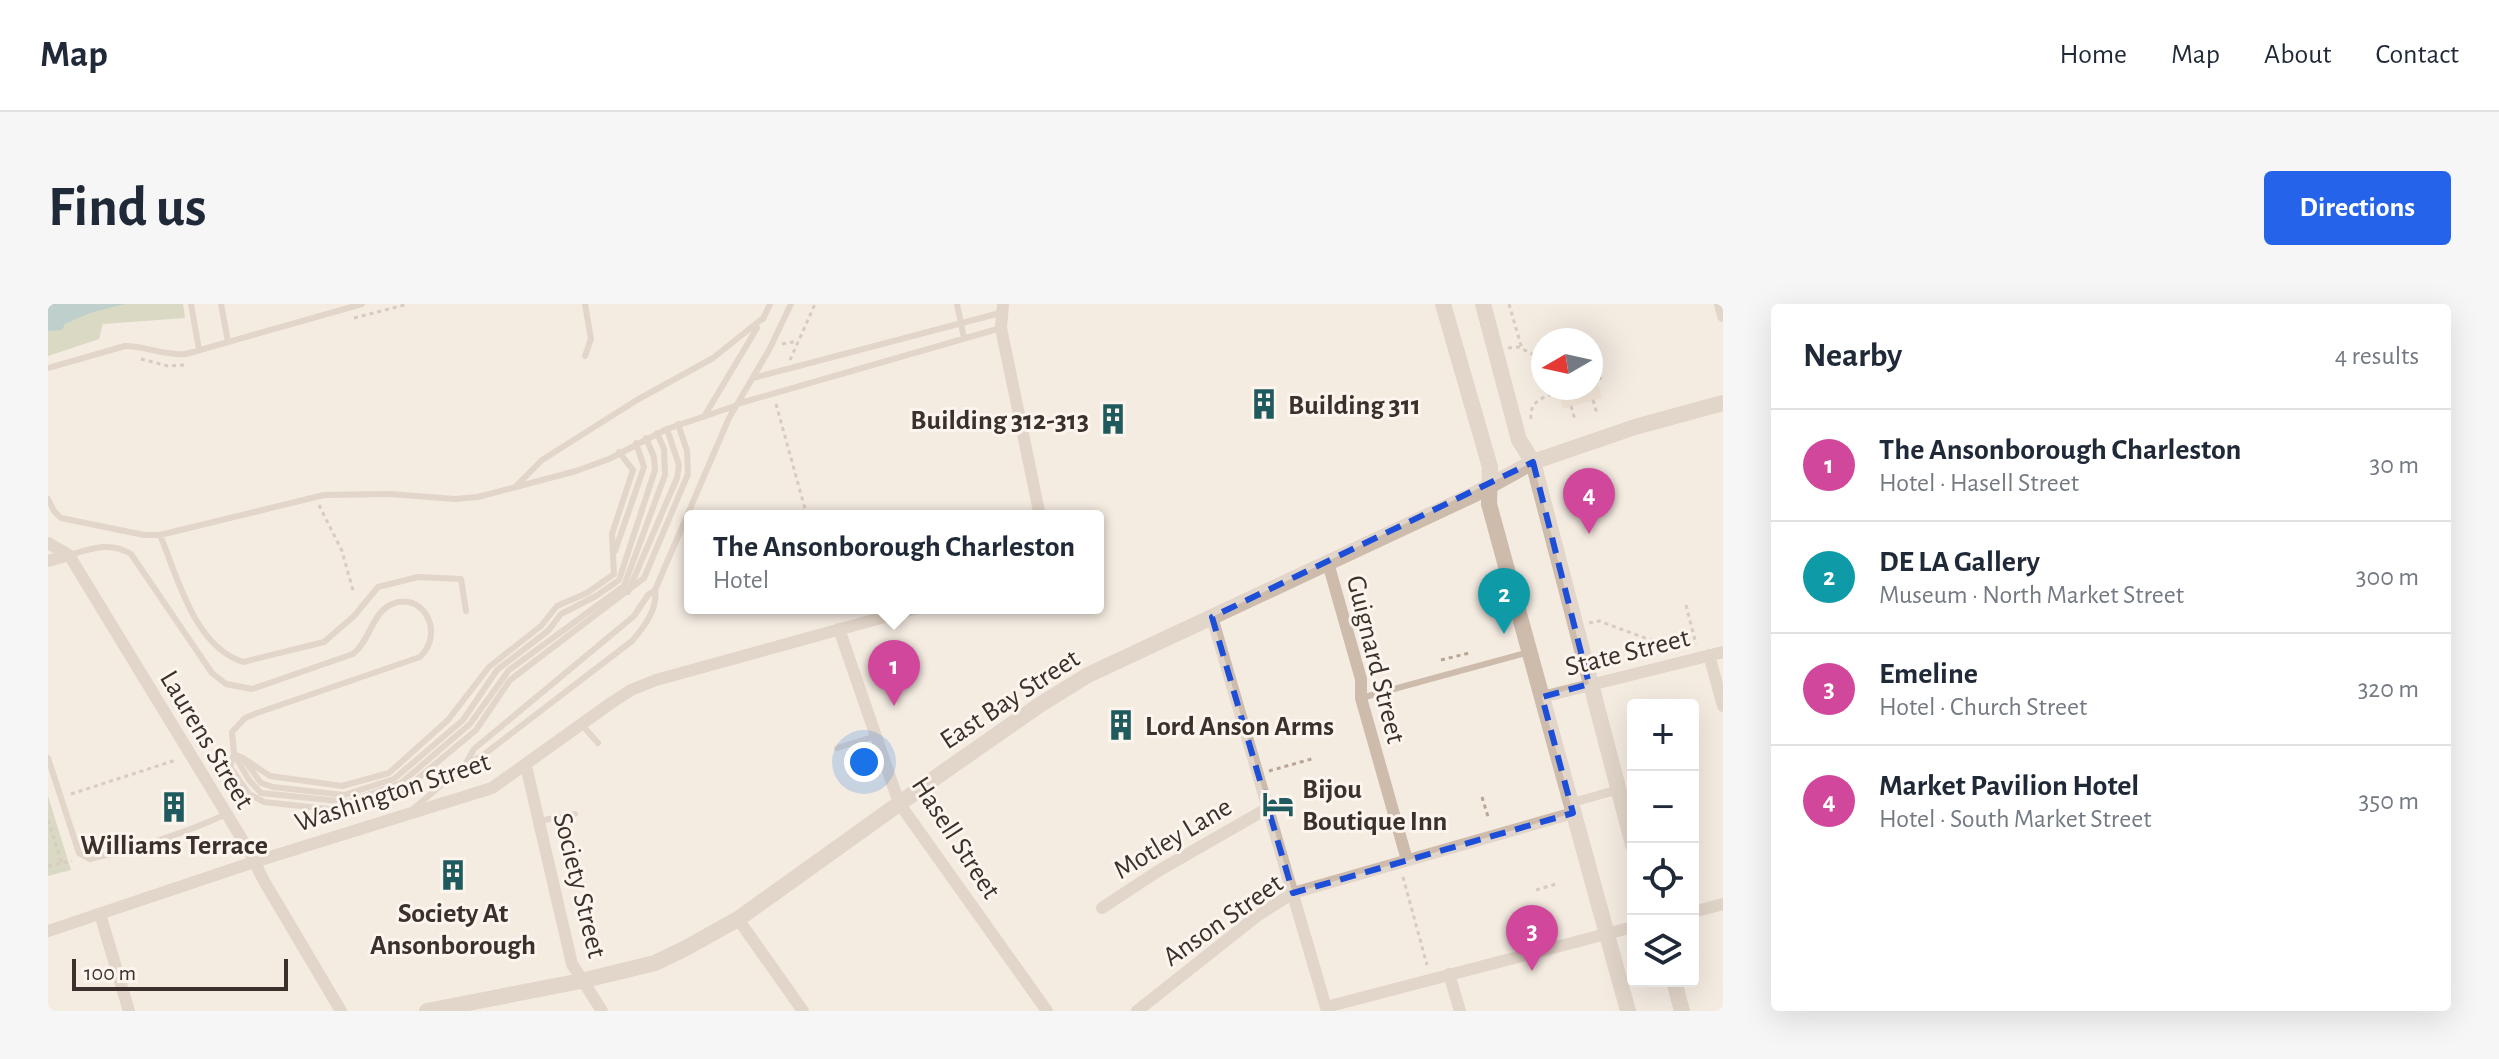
<!DOCTYPE html>
<html lang="en">
<head>
<meta charset="utf-8">
<style>
	body { margin:0; font-family:"Alegreya Sans",sans-serif; background:#f6f6f7; color:#1f2937 }
	.controls { position:absolute; right:24px; bottom:24px; display:grid; overflow:hidden; border-radius:8px; box-shadow:0 8px 32px #0002 }
	.controls button { width:72px; height:72px; display:grid; place-items:center; padding:0; border:0; border-bottom:2px solid #e0e1e3; background:#fff; color:#1f2937; font:40px sans-serif }
	.compass { position:absolute; left:1483px; top:24px; width:72px; height:72px; border-radius:50%; background:#fff; box-shadow:0 8px 32px #0002; rotate:261deg }
	.scale { position:absolute; left:24px; bottom:20px; width:216px; box-sizing:border-box; padding-left:8px; border:4px solid #3b302b; border-top:0; font-size:22px; line-height:28px; white-space:nowrap; color:#3b302b; -webkit-text-stroke:6px #fbf5ee; paint-order:stroke }
	.you { position:absolute; left:816px; top:458px; width:28px; height:28px; margin:-20px; border:6px solid #fff; border-radius:50%; background:#1a73e8; box-shadow:0 0 0 12px #1a73e833 }
	.badge { display:grid; place-items:center; width:52px; height:52px; border-radius:50%; background:#2563eb; color:#fff; font-size:26px; font-weight:700 }
	.pin { position:absolute; translate:-50% -66px; filter:drop-shadow(0 2px 4px #0008) }
	.pin::after { content:''; position:absolute; top:42px; width:28px; height:24px; background:inherit; clip-path:polygon(0 0,100% 0,50% 100%) }
	.popup { position:absolute; left:636px; top:206px; width:420px; height:104px; box-sizing:border-box; display:grid; place-content:center; border-radius:8px; background:#fff; filter:drop-shadow(0 2px 6px #0005); font-size:26px; white-space:nowrap; color:#747a83 }
	.popup b { font-size:30px; color:#1f2937 }
	.popup::after { content:''; position:absolute; left:50%; top:100%; margin-left:-16px; border:16px solid transparent; border-top-color:#fff }
	.list { margin:0; padding:0; list-style:none }
	h2 { display:flex; justify-content:space-between; align-items:center; height:104px; margin:0; padding:0 32px; font-size:34px }
	h2 small { font-size:26px; font-weight:400; color:#747a83 }
	.list li { display:grid; grid-template-columns:52px 1fr auto; gap:24px; align-items:center; box-sizing:border-box; height:112px; padding:0 32px; border-top:2px solid #e0e1e3 }
	.list b { display:block; font-size:30px; white-space:nowrap }
	.list p { margin:0; font-size:26px; white-space:nowrap; color:#747a83 }
	.list em { font-size:26px; font-style:normal; color:#747a83 }
	.icon { flex:none; width:44px; height:44px; fill:none; stroke:currentColor; stroke-width:2; stroke-linecap:round; stroke-linejoin:round }
	.map { position:relative; flex:none; width:1675px; height:707px; overflow:hidden; border-radius:8px }
	header { display:flex; align-items:center; gap:48px; box-sizing:border-box; height:112px; padding:0 40px; background:#fff; border-bottom:2px solid #e0e1e3 }
	header strong { font-size:38px }
	nav { display:flex; gap:44px; margin-inline-start:auto; font-size:28px }
	.intro { display:flex; align-items:center; justify-content:space-between; box-sizing:border-box; height:192px; padding:0 48px }
	h1 { margin:0; font-size:56px }
	.button { padding:20px 36px; border-radius:8px; background:#2563eb; color:#fff; font-size:28px; font-weight:700 }
	main { display:flex; gap:48px; padding:0 48px }
	aside { flex:1; background:#fff; border-radius:8px; box-shadow:0 8px 32px #0002 }
	.map>svg:first-child { display:block }
	.green { fill:#b8c4a0 }
	.plaza { fill:#ecdcc8 }
	.water { fill:#7fb0b2 }
	.lines { fill:none; stroke-linecap:round; stroke-linejoin:round }
	.path { stroke:#b9a596; stroke-width:3; stroke-dasharray:4 4; stroke-linecap:butt }
	.service { stroke:#cdbbac; stroke-width:6 }
	.pedestrian { stroke:#cdbbac; stroke-width:9 }
	.minor { stroke:#cdbbac; stroke-width:12 }
	.tertiary { stroke:#cdbbac; stroke-width:16 }
	.marked { fill:none; stroke:#1d4ed8; stroke-width:6; stroke-dasharray:16 10; stroke-linejoin:round }
	.labels { text-anchor:middle; stroke-width:6; stroke-linejoin:round; paint-order:stroke }
	.poi-label { font-size:28px; font-weight:bold; fill:#3b302b; stroke:#fbf5ee; text-anchor:start }
	.street-label { font-size:28px; fill:#3b302b; stroke:#fbf5ee }
</style>
</head>
<body>
<header>
<strong>Map</strong>
<nav><a>Home</a><a>Map</a><a>About</a><a>Contact</a></nav>
</header>
<div class="intro"><h1>Find us</h1><a class="button">Directions</a></div>
<main>
<div class="map">
<svg width="1675" height="707" viewBox="0 0 1675 707">
	<rect width="100%" height="100%" fill="#f4ebe1"/>
	<path class="green" d="M0 0H135L137 14 55 20 51 35 0 52Z
		M0 492 23 566 0 572Z"/>
	<path class="plaza" d="M1545 59 1554 94 1515 105 1509 84H1543V60Z"/>
	<path class="water" d="M0 0H77L42 9 17 20 14 26 0 27Z"/>
	<g class="lines">
		<path class="path" d="M1461 0 1474 45
			M306 14 360 0
			M734 40 750 37
			M1460 44 1471 43 1486 51 1495 49
			M1488 51 1495 74
			M93 55 120 62 136 61
			M742 56 767 0
			M1550 75 1554 74
			M1545 96 1549 110
			M728 100 759 212
			M1523 102 1527 116
			M1483 115C1481 97 1495 93 1510 88
			M271 201 294 247 306 290
			M1638 301 1648 340
			M1541 319 1551 317 1627 345
			M1393 356 1421 349
			M1221 467 1267 454
			M23 490 128 456
			M1434 493 1441 516
			M1390 512 1395 529
			M0 516 14 560
			M0 562 24 557
			M1355 573 1379 661
			M1488 586 1508 580"/>
		<path class="service" d="M143 0 151 46
			M173 0 180 38
			M909 0 916 34
			M715 15 722 0
			M537 52 543 35 537 0
			M0 64 77 42C98 42 116 52 138 50L314 0
			M705 74 952 9
			M689 100 953 24
			M657 111 709 24
			M468 182 494 156 589 96 665 54 715 14
			M0 195 6 207 13 214 96 231H112L276 191 342 190 407 195 430 193 528 167 561 155 619 125 687 102
			M112 231C130 274 146 342 195 358L276 338 306 312 330 283 370 273 413 275 418 307
			M567 247 596 163 588 139
			M21 251C43 245 62 237 83 250L164 369 178 380 204 385 305 350C322 337 323 311 342 301 374 285 398 328 372 353L209 409 197 414 184 428 186 450 201 476 213 489 300 498 353 479 422 420 461 366 576 282 617 171 616 145 609 129
			M580 288 629 174 631 161 619 125
			M1313 394 1481 348
			M534 421 550 439
			M789 444 828 432
			M186 450 182 463 201 490 216 498 299 507 356 486 428 426 462 376 596 274 640 170 639 147 630 120
			M186 450 195 454 213 479 225 483 296 491 346 475 415 416 449 366 500 327 513 310 548 292 571 276 607 166 606 153 598 134
			M0 454 31 549 42 555C89 544 134 531 178 510
			M198 456 222 472 294 482 341 469 400 416 441 363 493 322 509 302 539 289 566 270 564 230 585 166 571 148
			M417 461 426 445 586 312 600 291 607 286 681 114 721 46 743 0
			M365 505 417 461 434 452 584 337C596 323 610 305 607 286
			M491 517 527 510"/>
		<path class="pedestrian" d="M1523 499 1569 486"/>
		<path class="minor" d="M955 0 953 24 992 212
			M1672 0 1675 12
			M0 239 21 251 200 545 216 577 293 707
			M0 257 21 251
			M1280 259 1313 375V394L1359 556
			M1164 313 1279 707
			M791 325 851 499 999 707
			M1661 351 1675 402
			M1494 393 1675 348
			M478 462 524 660 554 707
			M1054 604 1110 567 1220 504
			M1645 608 1675 600
			M52 610 81 707
			M690 615 755 707
			M0 627 206 558 444 484 563 399 583 386 608 376 869 304
			M1401 670 1412 707
			M1278 703 1585 623
			M1089 707 1209 612 1245 589 1525 509"/>
		<path class="tertiary" d="M1395 0 1442 163 1441 200 1580 707
			M1435 0 1471 136 1485 158 1585 541
			M1626 677 1634 707
			M379 707 533 677 607 659 636 645 690 615 894 469 993 400 1040 371 1427 190 1485 158 1587 123 1675 99"/>
	</g>
	<path d="M0 0H1675V707H0ZM1485 158 1541 380 1494 393 1525 509 1245 589 1164 313Z" fill="#f4ebe1" fill-opacity=".55" fill-rule="evenodd"/>
	<path class="marked" d="M1485 158 1541 380 1494 393 1525 509 1245 589 1164 313Z"/>
	<defs>
		<symbol id="building-bare" viewBox="-9 -9 18 18"><path d="M-4-6H4V6H1V3H-1V6H-4ZM-2.5-4.3h1.7v1.8h-1.7ZM.8-4.3h1.7v1.8H.8ZM-2.5-1h1.7V.8h-1.7ZM.8-1h1.7V.8H.8Z" fill="#1f5a5e" stroke="#fbf5ee" stroke-width="2.5" paint-order="stroke"/></symbol>
		<symbol id="hotel-bare" viewBox="-9 -9 18 18"><path d="M-6-4.5h1.5V1H6V5H4.5V3h-9V5H-6ZM-4 0a1.8 1.8 0 1 1 3.6 0ZM.5 0V-2.5h3Q6-2.5 6 0Z" fill="#1f5a5e" stroke="#fbf5ee" stroke-width="2.5" paint-order="stroke"/></symbol>
	</defs>
	<g fill-rule="evenodd">
		<use href="#building-bare" x="1194" y="78" width="44" height="44"/>
		<use href="#building-bare" x="1043" y="93" width="44" height="44"/>
		<use href="#building-bare" x="1051" y="399" width="44" height="44"/>
		<use href="#hotel-bare" x="1208" y="478" width="44" height="44"/>
		<use href="#building-bare" x="104" y="481" width="44" height="44"/>
		<use href="#building-bare" x="383" y="549" width="44" height="44"/>
	</g>
	<g class="labels">
		<g class="poi-label">
			<text x="1240" y="110">Building 311</text>
			<text x="1041" y="125" text-anchor="end">Building 312-313</text>
			<text x="1097" y="431">Lord Anson Arms</text>
			<text x="1254" y="494">Bijou<tspan x="1254" dy="32">Boutique Inn</tspan></text>
			<text x="126" y="550" text-anchor="middle">Williams Terrace</text>
			<text x="405" y="618" text-anchor="middle">Society At<tspan x="405" dy="32">Ansonborough</tspan></text>
		</g>
		<g class="street-label">
			<text transform="translate(1579 347) rotate(-14)" y="10">State Street</text>
			<text transform="translate(1329 355) rotate(76)" y="10">Guignard Street</text>
			<text transform="translate(961 394) rotate(-33)" y="10">East Bay Street</text>
			<text transform="translate(160 435) rotate(59)" y="10">Laurens Street</text>
			<text transform="translate(344 487) rotate(-18)" y="10">Washington Street</text>
			<text transform="translate(909 533) rotate(57)" y="10">Hasell Street</text>
			<text transform="translate(1124 533) rotate(-31)" y="10">Motley Lane</text>
			<text transform="translate(533 581) rotate(76)" y="10">Society Street</text>
			<text transform="translate(1174 615) rotate(-35)" y="10">Anson Street</text>
		</g>
	</g>
</svg>
<div class="controls">
<button>+</button>
<button>−</button>
<button><svg class="icon" aria-label="locate" viewBox="0 0 24 24"><circle cx="12" cy="12" r="6"/><path d="M12 2v4M12 18v4M2 12h4M18 12h4"/></svg></button>
<button><svg class="icon" aria-label="layers" viewBox="0 0 24 24"><path d="M12 4l9 5-9 5-9-5zM3 14l9 5 9-5"/></svg></button>
</div>
<svg class="compass" viewBox="-18 -18 36 36"><path d="M0-13l5 13h-10z" fill="#e53935"/><path d="M0 13l5-13h-10z" fill="#747a83"/></svg>
<div class="scale">100 m</div>
<div class="you"></div>
<div class="pin badge" style="left:846px;top:402px;background:#d1479c">1</div>
<div class="popup"><b>The Ansonborough Charleston</b>Hotel</div>
<div class="pin badge" style="left:1456px;top:330px;background:#0f9aa8">2</div>
<div class="pin badge" style="left:1484px;top:667px;background:#d1479c">3</div>
<div class="pin badge" style="left:1541px;top:230px;background:#d1479c">4</div>
</div>
<aside>
<h2>Nearby<small>4 results</small></h2>
<ul class="list">
<li><span class="badge" style="background:#d1479c">1</span><div><b>The Ansonborough Charleston</b><p>Hotel · Hasell Street</p></div><em>30 m</em></li>
<li><span class="badge" style="background:#0f9aa8">2</span><div><b>DE LA Gallery</b><p>Museum · North Market Street</p></div><em>300 m</em></li>
<li><span class="badge" style="background:#d1479c">3</span><div><b>Emeline</b><p>Hotel · Church Street</p></div><em>320 m</em></li>
<li><span class="badge" style="background:#d1479c">4</span><div><b>Market Pavilion Hotel</b><p>Hotel · South Market Street</p></div><em>350 m</em></li>
</ul>
</aside>
</main>
</body>
</html>
